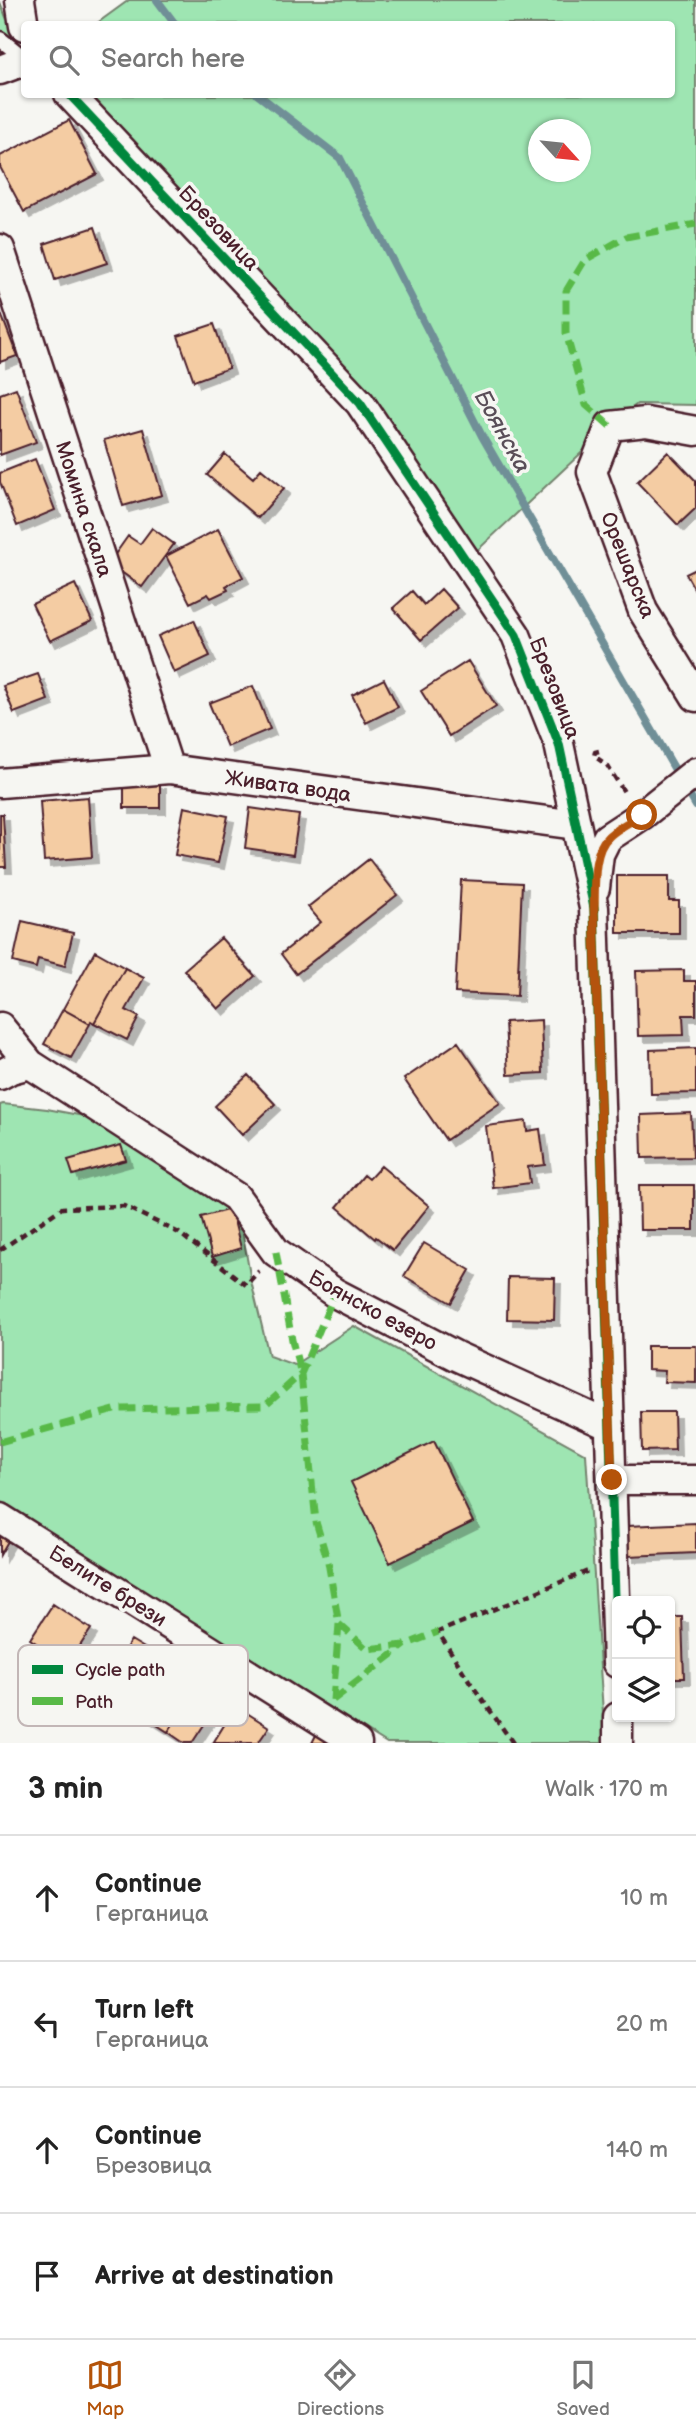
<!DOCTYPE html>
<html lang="en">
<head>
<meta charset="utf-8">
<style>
	body { margin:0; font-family:"Balsamiq Sans",sans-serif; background:#f6f6f6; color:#222 }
	.controls { position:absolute; right:21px; bottom:21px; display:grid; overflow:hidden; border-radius:7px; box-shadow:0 2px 5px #0004 }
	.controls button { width:63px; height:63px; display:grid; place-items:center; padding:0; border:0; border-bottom:2px solid #e0e0e0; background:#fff; color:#222; font:35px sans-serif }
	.compass { position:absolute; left:528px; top:119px; width:63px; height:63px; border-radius:50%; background:#fff; box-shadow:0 2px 5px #0004; rotate:117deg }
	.stop { position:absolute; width:21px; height:21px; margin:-16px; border:5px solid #b45309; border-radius:50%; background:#fff }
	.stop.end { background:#b45309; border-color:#fff; box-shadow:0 2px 7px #0008 }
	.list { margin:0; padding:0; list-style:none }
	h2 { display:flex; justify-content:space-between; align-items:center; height:91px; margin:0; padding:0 28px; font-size:30px }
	h2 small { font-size:23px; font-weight:400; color:#767676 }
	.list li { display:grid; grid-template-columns:46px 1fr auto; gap:21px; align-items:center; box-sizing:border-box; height:126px; padding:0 28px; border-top:2px solid #e0e0e0 }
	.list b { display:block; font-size:26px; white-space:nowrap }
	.list p { margin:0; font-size:23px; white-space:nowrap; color:#767676 }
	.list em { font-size:23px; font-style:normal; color:#767676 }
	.icon { flex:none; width:38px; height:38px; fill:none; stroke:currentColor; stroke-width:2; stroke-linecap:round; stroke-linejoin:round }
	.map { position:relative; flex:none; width:696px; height:1743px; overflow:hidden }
	.search { position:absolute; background:#fff; box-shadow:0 2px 5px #0004; left:21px; right:21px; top:21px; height:77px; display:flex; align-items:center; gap:18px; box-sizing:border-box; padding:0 24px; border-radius:7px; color:#767676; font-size:26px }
	.sheet { height:595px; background:#fff }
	nav { display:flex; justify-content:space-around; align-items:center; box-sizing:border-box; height:98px; border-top:2px solid #e0e0e0; background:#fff; font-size:19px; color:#767676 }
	nav a { display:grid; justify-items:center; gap:4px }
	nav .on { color:#b45309 }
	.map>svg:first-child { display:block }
	.green { fill:#9ee5b2; stroke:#74826e; stroke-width:2; fill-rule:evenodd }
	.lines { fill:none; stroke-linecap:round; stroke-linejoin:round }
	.stream { stroke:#6f8f97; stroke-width:8 }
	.building { fill:#f4cca3; stroke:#4a1f2b; stroke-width:2; filter:url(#shadow) }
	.lane-casing { stroke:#4a1f2b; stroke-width:19 }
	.street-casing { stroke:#4a1f2b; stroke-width:33 }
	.path { stroke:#4a1f2b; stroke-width:4.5; stroke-dasharray:7 5; stroke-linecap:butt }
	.lane { stroke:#f6f6f2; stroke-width:14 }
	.street { stroke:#f6f6f2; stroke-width:28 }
	.quiet { stroke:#58b947; stroke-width:7; stroke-dasharray:14 7; stroke-linecap:butt }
	.cycleway-casing { stroke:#f6f6f2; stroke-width:13 }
	.cycleway { stroke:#00873e; stroke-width:9 }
	.route { stroke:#b45309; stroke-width:9 }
	.labels { text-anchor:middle; stroke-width:7; stroke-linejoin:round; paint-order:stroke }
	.street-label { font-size:21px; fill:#4a1f2b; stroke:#f6f6f2 }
	.water-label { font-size:23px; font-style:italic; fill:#5a4e58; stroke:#f6f6f2 }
	.key { fill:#f6f6f2; stroke:#c2b6b6; stroke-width:2 }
	.key-label { font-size:19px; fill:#4a1f2b }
</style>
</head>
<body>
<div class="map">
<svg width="696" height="1743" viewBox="0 0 696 1743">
	<defs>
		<filter id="shadow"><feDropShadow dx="6" dy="6" stdDeviation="0" flood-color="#0004"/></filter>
	</defs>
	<rect width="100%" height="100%" fill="#f6f6f2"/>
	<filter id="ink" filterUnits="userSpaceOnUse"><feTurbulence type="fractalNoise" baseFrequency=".0143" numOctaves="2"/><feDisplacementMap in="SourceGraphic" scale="14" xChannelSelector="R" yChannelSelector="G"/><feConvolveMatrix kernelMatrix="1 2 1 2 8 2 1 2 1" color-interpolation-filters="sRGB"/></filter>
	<g filter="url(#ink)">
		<path class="green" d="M129 0H696V405L637 404 610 426 466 561 360 403 69 95 672 94V24H96ZM538 130H580V172H538Z
			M0 2 16 43 0 52Z
			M3 1104 47 1109 89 1117 239 1212 251 1281 269 1356 294 1365 354 1326 586 1454 605 1743H387L0 1503V1105Z"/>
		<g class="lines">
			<path class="stream" d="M157 0 175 24
				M257 94 340 158 482 436 696 806"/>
		</g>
		<path class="building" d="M69 120 97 174 24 212 0 167V156Z
			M95 227 107 263 55 280 44 244Z
			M0 311 17 356 0 362Z
			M214 324 229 368 194 381 178 336Z
			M16 388 36 442 0 455V394Z
			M143 429 162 495 123 506 104 440Z
			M668 452 696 481V508L678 525 637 482Z
			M225 454 253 478 261 469 284 488 258 518 207 475Z
			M35 459 55 510 17 526 0 482V473Z
			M152 528 174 544 142 587 109 563 128 536 140 544Z
			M218 529 243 577 226 586 228 590 211 598 208 594 190 603 166 556Z
			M696 569V592L686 574Z
			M75 584 92 621 50 641 32 604Z
			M441 589 458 608 421 640 393 608 412 591 424 605Z
			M194 620 210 656 174 673 158 636Z
			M468 661 496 706 449 736 421 691Z
			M38 674 48 700 14 713 3 686Z
			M384 679 398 707 366 723 352 695Z
			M253 686 270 729 227 747 209 703Z
			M124 783H160V808H124Z
			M88 797 92 857 44 861 40 801Z
			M184 807 228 816 218 863 175 855Z
			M250 808 299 815 293 855 245 848Z
			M0 814H3L6 867H0Z
			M369 859 397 895 296 974 281 954 321 922 308 907Z
			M617 876H669V901H679V933H617Z
			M461 880 522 883 517 996 455 993Z
			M22 921 73 933 65 966 38 959 36 968 13 962Z
			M221 938 255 976 218 1009 184 970Z
			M95 951 125 968 94 1023 91 1021 90 1024 63 1009Z
			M125 968 144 978 126 1010 139 1017 127 1040 94 1023Z
			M684 970V981H696V1015H683L684 1035 638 1036 636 971Z
			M63 1009 90 1024 71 1058 44 1044Z
			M541 1020 543 1073 508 1075 505 1022Z
			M458 1042 500 1103 446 1140 404 1079Z
			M696 1048V1093L651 1094 650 1050Z
			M248 1075 275 1104 242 1135 215 1106Z
			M691 1113 693 1157 642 1158 641 1115Z
			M526 1121 527 1131 540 1129 545 1165 528 1167 530 1183 493 1188 486 1126Z
			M121 1145 126 1160 73 1175 68 1160Z
			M381 1166 429 1206 393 1250 376 1237 375 1239 337 1207 364 1175 369 1179Z
			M639 1185H694V1230H640Z
			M231 1209 241 1248 212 1257 201 1217Z
			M424 1243 470 1270 451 1303 404 1276Z
			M508 1277 555 1278 554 1320 507 1319Z
			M647 1346H696V1383L664 1382 665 1371 647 1370Z
			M641 1412H674L675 1450 642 1451Z
			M434 1441 473 1522 390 1563 351 1482Z
			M696 1523V1553L628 1556 627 1526Z
			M0 1530 11 1536 0 1555Z
			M53 1604 91 1629 68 1664 30 1639Z
			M670 1617H682L684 1678H670Z
			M131 1640 166 1661 131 1715 97 1694Z
			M181 1664 202 1678 168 1732 146 1718Z
			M202 1678 225 1693 192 1743H184L168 1732Z
			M236 1706 269 1727 258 1743H213Z
			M318 1731 333 1743H312Z"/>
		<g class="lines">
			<defs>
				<path id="lane" d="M0 39 24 58"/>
				<path id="street" d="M20 0 24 26
					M0 70 24 61
					M69 94 360 403 516 635 559 744 594 908 617 1663
					M0 249 169 769
					M696 431 646 422 610 426 592 472 643 611 696 697
					M0 783 169 769 576 825
					M595 888 599 854 607 838 642 815 696 772
					M0 1027 30 1064 236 1197 276 1252 335 1293 456 1356 610 1426
					M0 1075 11 1069 30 1064
					M612 1480H696
					M0 1518 357 1743
					M618 1743V1717"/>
			</defs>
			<use href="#lane" class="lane-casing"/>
			<use href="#street" class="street-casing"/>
			<path class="path" d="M599 751 595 752 594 756 607 765 626 795
				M0 1250 62 1208 124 1206 179 1233 246 1285 259 1271
				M513 1743 470 1682 438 1632 588 1571"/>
			<use href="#lane" class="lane"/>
			<use href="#street" class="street"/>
			<path class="quiet" d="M610 426 586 405 566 333V291L585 260 626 237 696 224
				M276 1252 292 1340 301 1374 316 1522 328 1562 339 1624 367 1649 405 1645 438 1632
				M0 1442 118 1409 265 1406 301 1374 335 1293
				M333 1700 405 1645
				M333 1700 339 1624"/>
			<defs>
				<path id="cycleway" d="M69 94 360 403 516 635 559 744 594 908 617 1663"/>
			</defs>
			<use href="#cycleway" class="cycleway-casing"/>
			<use href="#cycleway" class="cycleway"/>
		</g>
	</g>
	<g class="lines" filter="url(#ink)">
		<path class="route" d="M612 1480 594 908C595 887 592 852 608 837 617 828 631 821 642 815"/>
	</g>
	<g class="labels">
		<g class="street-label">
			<text transform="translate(219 228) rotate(47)" y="7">Брезовица</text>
			<text transform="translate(84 509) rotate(72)" y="7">Момина скала</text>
			<text transform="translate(628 565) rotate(68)" y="7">Орешарска</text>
			<text transform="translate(555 688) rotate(69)" y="7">Брезовица</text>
			<text transform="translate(288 786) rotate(8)" y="7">Живата вода</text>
			<text transform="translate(373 1310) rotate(29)" y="7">Боянско езеро</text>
			<text transform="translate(108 1586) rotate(32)" y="7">Белите брези</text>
		</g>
		<g class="water-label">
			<text transform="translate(503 431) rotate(61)" y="8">Боянска</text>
		</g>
	</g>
	<rect x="18" y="1645" width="230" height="81" rx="10" class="key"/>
	<rect x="32" y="1665" width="31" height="9" fill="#00873e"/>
	<rect x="32" y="1697" width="31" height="8" fill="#58b947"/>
	<g class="key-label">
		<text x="75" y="1676">Cycle path</text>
		<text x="75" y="1708">Path</text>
	</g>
</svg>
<div class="controls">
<button><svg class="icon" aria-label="locate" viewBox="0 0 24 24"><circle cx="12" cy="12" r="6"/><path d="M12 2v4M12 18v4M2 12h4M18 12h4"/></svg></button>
<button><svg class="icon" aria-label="layers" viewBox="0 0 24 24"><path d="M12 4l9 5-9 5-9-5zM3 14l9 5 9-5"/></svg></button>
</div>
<svg class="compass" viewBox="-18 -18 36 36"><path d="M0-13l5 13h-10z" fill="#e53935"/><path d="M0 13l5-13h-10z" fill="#767676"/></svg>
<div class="stop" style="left:642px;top:815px"></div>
<div class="stop end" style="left:612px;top:1480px"></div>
<div class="search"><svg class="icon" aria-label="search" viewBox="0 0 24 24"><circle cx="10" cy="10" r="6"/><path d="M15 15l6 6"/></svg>Search here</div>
</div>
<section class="sheet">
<h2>3 min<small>Walk · 170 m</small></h2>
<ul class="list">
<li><svg class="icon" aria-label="ahead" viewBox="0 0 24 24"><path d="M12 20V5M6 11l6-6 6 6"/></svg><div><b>Continue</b><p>Герганица</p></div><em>10 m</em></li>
<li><svg class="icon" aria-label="left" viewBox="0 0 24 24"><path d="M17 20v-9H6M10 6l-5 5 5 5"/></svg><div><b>Turn left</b><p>Герганица</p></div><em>20 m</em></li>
<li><svg class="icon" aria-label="ahead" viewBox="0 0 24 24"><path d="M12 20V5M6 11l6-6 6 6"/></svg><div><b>Continue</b><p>Брезовица</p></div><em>140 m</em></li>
<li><svg class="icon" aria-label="arrive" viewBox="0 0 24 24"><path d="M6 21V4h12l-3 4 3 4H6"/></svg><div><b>Arrive at destination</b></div></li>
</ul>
</section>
<nav>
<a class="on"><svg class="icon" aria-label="map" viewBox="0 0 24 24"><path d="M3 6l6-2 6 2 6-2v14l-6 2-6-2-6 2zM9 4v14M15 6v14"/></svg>Map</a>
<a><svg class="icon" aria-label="directions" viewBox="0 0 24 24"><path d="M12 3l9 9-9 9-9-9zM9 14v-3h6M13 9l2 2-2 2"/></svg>Directions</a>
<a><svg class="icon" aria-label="saved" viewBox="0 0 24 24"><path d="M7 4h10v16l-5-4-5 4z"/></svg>Saved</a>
</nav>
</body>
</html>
